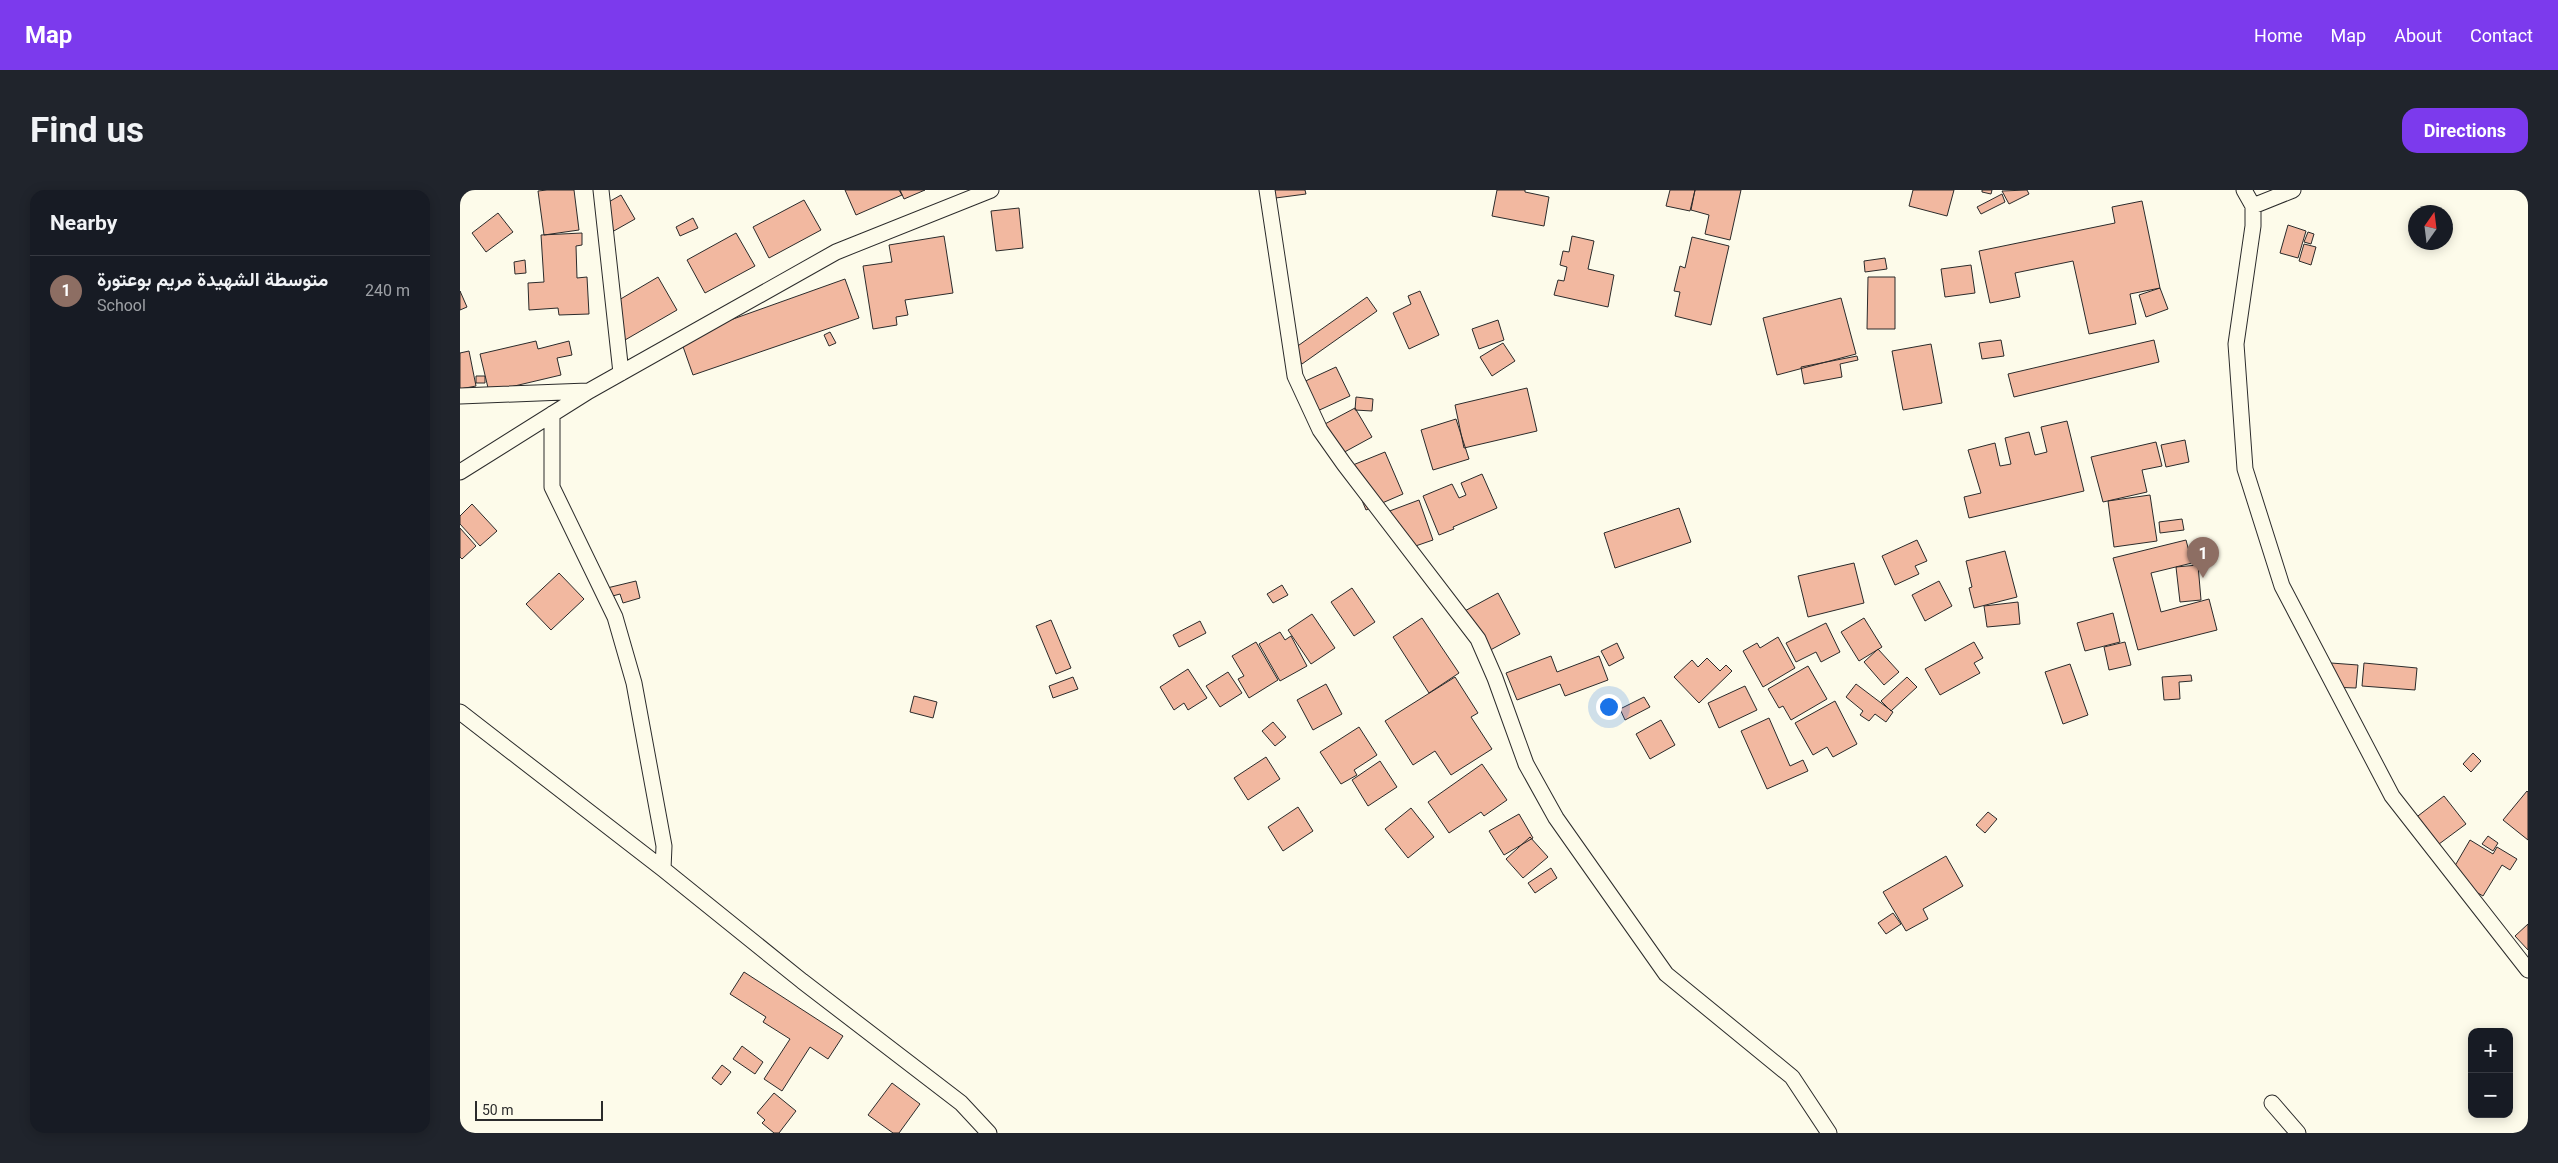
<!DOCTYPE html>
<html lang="en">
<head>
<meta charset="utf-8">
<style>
	body { margin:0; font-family:Roboto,Vazirmatn,sans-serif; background:#20242c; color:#f1f3f6 }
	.controls { position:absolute; right:15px; bottom:15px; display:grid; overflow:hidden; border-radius:10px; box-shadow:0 2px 12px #0003 }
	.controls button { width:45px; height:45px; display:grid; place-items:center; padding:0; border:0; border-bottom:1px solid #363941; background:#171b24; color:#f1f3f6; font:25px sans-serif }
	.compass { position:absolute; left:1948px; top:15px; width:45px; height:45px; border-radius:50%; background:#171b24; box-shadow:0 2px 12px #0003; rotate:14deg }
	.scale { position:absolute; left:15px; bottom:12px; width:128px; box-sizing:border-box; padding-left:5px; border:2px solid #2b2b2b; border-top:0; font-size:14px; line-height:18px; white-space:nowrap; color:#2b2b2b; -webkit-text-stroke:4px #fdfbea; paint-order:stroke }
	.you { position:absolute; left:1148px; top:516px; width:18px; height:18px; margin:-12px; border:4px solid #fff; border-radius:50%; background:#1a73e8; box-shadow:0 0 0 8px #1a73e833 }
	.badge { display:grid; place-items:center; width:32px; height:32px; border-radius:50%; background:#7c3aed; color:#fff; font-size:16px; font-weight:700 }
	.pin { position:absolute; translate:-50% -41px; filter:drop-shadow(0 1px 2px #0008) }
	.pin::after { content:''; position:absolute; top:26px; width:18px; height:15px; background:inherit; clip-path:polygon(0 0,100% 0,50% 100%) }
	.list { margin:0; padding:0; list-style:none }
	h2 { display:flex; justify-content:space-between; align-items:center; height:65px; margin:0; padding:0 20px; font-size:21px }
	h2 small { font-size:16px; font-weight:400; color:#9ea1a6 }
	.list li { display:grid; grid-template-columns:32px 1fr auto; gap:15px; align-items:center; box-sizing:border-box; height:70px; padding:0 20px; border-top:1px solid #363941 }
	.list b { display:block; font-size:19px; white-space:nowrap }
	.list p { margin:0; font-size:16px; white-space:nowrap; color:#9ea1a6 }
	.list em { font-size:16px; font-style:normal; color:#9ea1a6 }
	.map { position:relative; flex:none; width:2068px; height:943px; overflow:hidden; border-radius:15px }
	header { display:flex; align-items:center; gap:30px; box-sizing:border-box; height:70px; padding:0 25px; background:#7c3aed; color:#fff }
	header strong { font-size:24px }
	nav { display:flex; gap:28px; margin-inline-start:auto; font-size:18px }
	.intro { display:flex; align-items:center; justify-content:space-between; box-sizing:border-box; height:120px; padding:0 30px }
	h1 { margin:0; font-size:35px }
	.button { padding:12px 22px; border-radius:15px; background:#7c3aed; color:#fff; font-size:18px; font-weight:700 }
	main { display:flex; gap:30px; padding:0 30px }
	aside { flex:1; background:#171b24; border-radius:15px; box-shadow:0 2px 12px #0003 }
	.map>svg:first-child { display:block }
	.building { fill:#f2b8a0; stroke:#2b2b2b }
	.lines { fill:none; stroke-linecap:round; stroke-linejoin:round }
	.minor-casing { stroke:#2b2b2b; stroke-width:17 }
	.minor { stroke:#fdfbea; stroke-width:15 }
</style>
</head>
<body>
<header>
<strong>Map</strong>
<nav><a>Home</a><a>Map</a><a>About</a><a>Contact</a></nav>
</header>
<div class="intro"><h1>Find us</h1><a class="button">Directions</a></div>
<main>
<aside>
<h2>Nearby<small></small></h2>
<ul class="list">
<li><span class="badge" style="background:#8d6e63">1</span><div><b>متوسطة الشهيدة مريم بوعتورة</b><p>School</p></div><em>240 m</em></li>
</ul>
</aside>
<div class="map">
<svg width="2068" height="943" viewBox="0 0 2068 943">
	<rect width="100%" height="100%" fill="#fdfbea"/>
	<path class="building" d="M87 0H114L119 40 84 45 78 1Z
		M385 0H439L442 5 396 25Z
		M440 0H465L444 9Z
		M807 0H845L846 4 808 9Z
		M1037 0H1065V2L1089 7 1084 36 1032 26Z
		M1210 0H1235L1230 21 1206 16Z
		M1235 0H1281L1270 50 1245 44 1249 25 1231 20Z
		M1453 0H1494L1487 26 1449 16Z
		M1522 0H1532L1531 4 1522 2Z
		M1567 0 1569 4 1549 14 1542 1Z
		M1542 4 1545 12 1521 24 1517 17Z
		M161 5 175 29 152 42 138 18Z
		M344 10 361 40 309 68 293 37Z
		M1682 11 1700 98 1670 104 1676 134 1629 144 1613 71 1555 83 1560 107 1530 113 1519 61 1655 33 1652 17Z
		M559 18 563 58 536 61 531 21Z
		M38 23 53 42 26 62 12 43Z
		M233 28 238 38 220 46 216 37Z
		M1828 35 1846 41 1838 68 1820 63Z
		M1848 42 1854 44 1851 54 1844 52Z
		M122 43V55L116 56 117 88 127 87 129 124 99 125 98 118 69 120 68 93 84 92 81 45Z
		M276 43 295 76 245 103 227 70Z
		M484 46 493 103 445 110 448 125 436 127 437 135 413 139 403 76 432 72 429 55Z
		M1112 46 1134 51 1128 79 1154 85 1148 117 1094 105 1098 90 1104 91 1107 77 1100 75 1103 61 1109 62Z
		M1232 47 1269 56 1251 135 1215 126 1220 102 1214 101 1220 76 1225 78Z
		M1844 54 1856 57 1851 75 1839 71Z
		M1425 68 1427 79 1405 82 1404 71Z
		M65 70 66 83 55 84 54 72Z
		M1511 75 1515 103 1485 107 1481 79Z
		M198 87 217 120 165 150 147 117Z
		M1408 87H1435V139H1407Z
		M385 89 399 128 233 185 220 148Z
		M1700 98 1708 119 1686 127 1679 105Z
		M0 101 7 117 0 120Z
		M960 101 979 145 949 159 933 123 951 114 948 106Z
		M907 107 917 121 842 174 832 160Z
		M1381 108 1396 164 1317 185 1303 128Z
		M1038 130 1044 150 1019 159 1012 139Z
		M370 142 376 153 369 156 364 145Z
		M1541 150 1544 166 1522 169 1519 153Z
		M1694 150 1699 172 1554 207 1548 184Z
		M76 151 78 159 109 151 112 165 97 168 101 185 29 202 20 164Z
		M1043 153 1055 171 1032 186 1020 167Z
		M1471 154 1482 213 1443 220 1432 161Z
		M9 161 16 196 0 199V163Z
		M1397 166 1398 170 1380 174 1382 187 1344 194 1341 177Z
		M876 177 890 206 853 223 839 194Z
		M16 186H25V193H16Z
		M1067 198 1077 241 1004 258 995 215Z
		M896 207 913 209 912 221 895 220Z
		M895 218 912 247 879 265 863 235Z
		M996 229 1009 269 973 280 961 240Z
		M1607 231 1624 301 1509 328 1504 307 1521 303 1508 260 1535 253 1540 276 1551 274 1545 248 1569 242 1575 265 1587 262 1581 237Z
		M1725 250 1729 272 1706 277 1701 255Z
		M1696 252 1702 276 1682 280 1687 302 1643 312 1631 267Z
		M925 262 943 304 906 320 888 277Z
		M1022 284 1037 318 993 337 994 339 979 345 963 306 992 294 999 308 1006 305 1001 293Z
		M1690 305 1697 351 1654 357 1648 311Z
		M959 310 973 350 941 361 927 322Z
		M12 314 37 341 20 356 0 334V326Z
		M1219 318 1231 352 1155 378 1144 343Z
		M1722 329 1724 340 1700 343 1699 332Z
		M0 338 16 356 2 369 0 367Z
		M1457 350 1467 371 1455 376 1459 384 1435 395 1422 366Z
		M1726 350 1732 373 1691 383 1701 422 1749 409 1757 440 1678 460 1653 368Z
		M1545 361 1557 407 1514 418 1509 398 1512 397 1506 371Z
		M1394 373 1404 413 1348 427 1338 386Z
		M1738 375 1741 410 1720 412 1716 377Z
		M99 383 124 409 91 440 66 414Z
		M176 391 180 408 163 413 160 404 149 407 147 398Z
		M1479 391 1492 416 1465 431 1452 405Z
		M822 395 828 405 813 413 807 404Z
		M892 398 915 432 894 446 871 412Z
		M1038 403 1060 444 1023 464 1001 423Z
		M1558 412 1560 434 1527 437 1524 416Z
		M1653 423 1660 452 1625 461 1617 433Z
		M852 424 875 458 851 474 828 440Z
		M962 428 999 483 969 503 933 447Z
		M1404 428 1422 457 1399 471 1381 442Z
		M591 430 611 478 596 484 576 436Z
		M740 431 746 443 719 457 713 445Z
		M1366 433 1380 462 1361 472 1356 462 1336 472 1326 453Z
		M820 442 825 450 831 446 847 476 820 491 799 454Z
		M1318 447 1335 478 1303 497 1283 461 1297 453 1300 458Z
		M796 452 818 490 789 508 778 489 784 486 772 466Z
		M1514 452 1523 468 1514 473 1520 483 1480 505 1465 479Z
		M1665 452 1671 475 1649 480 1644 457Z
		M1157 453 1164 468 1149 476 1141 461Z
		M1418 459 1439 482 1424 495 1404 472Z
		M1091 466 1097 482 1139 466 1148 490 1105 506 1100 494 1057 510 1046 483Z
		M1247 468 1260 481 1266 475 1272 481 1239 513 1214 487 1232 470 1238 477Z
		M1871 473 1898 475 1896 498 1869 497Z
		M1904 473 1957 478 1955 500 1902 496Z
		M1610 474 1628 525 1603 534 1585 482Z
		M1348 476 1367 509 1331 530 1323 516 1319 518 1308 499Z
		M728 479 747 508 728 520 724 513 714 520 700 497Z
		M768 482 782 503 760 517 746 496Z
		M1731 485 1732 491 1719 492 1720 509 1704 510 1702 487Z
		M613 487 618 499 593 508 589 496Z
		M995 487 1018 523 1011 527 1032 559 991 585 975 561 953 575 925 531Z
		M1447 487 1457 497 1431 521 1421 511Z
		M866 494 882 524 853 540 837 510Z
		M1396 494 1433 522 1426 532 1415 524 1409 531 1400 525 1403 521 1386 507Z
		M1285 496 1297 520 1259 538 1248 513Z
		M454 506 477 512 473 528 450 522Z
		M1184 507 1190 517 1165 530 1160 519Z
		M1375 511 1397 554 1373 567 1367 557 1353 565 1335 533Z
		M1309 528 1330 576 1343 570 1348 581 1307 599 1281 541Z
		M1201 530 1215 555 1190 569 1176 544Z
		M813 532 826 547 815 556 802 541Z
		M899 537 917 565 894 580 897 585 881 594 860 562Z
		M2013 563 2021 571 2011 582 2003 574Z
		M806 567 820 589 788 610 774 588Z
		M920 571 937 597 908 616 892 590Z
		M1022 574 1047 610 1024 626 1021 622 989 643 968 612Z
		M2067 601 2068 602V650L2043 630Z
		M1984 606 2006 634 1975 657 1954 629Z
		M838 617 853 641 823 661 808 637Z
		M951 618 974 647 948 668 925 639Z
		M1528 622 1537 629 1525 643 1516 635Z
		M1059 624 1073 648 1044 665 1029 641Z
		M2028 646 2038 653 2033 661 2022 654Z
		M1070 647 1088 667 1063 688 1046 669Z
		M2010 650 2033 664 2037 657 2057 669 2050 680 2042 675 2023 706 1989 686Z
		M1486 666 1503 696 1463 719 1468 729 1446 741 1423 702Z
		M1091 678 1097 688 1075 703 1068 693Z
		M1433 723 1441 734 1426 744 1418 733Z
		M2068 734V760L2055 746Z
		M284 782 383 846 368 869 350 857 322 901 304 889 330 849 303 832 306 827 270 804Z
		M282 856 303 872 295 884 273 869Z
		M262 875 271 882 261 895 252 888Z
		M432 893 460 914 439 943H433L408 925Z
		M314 903 336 921 319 943H314L302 933 305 930 297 923Z"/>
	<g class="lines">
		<defs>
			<path id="minor" d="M141 0 161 183
				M807 0 835 186 860 240 884 274 1018 449 1035 488 1066 574 1096 628 1206 784 1332 887 1369 943
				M1784 0 1793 16V36L1776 154 1785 279 1822 396 1932 606 2068 780
				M1793 16 1833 0
				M0 206 128 201
				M92 224V297L155 427 174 493 204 656 203 679
				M0 282 129 201 376 62 531 0
				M0 522 203 679 342 791 501 913 529 943
				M1812 913 1838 943"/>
		</defs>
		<use href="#minor" class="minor-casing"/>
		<use href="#minor" class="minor"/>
	</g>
</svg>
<div class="controls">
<button>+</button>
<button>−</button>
</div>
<svg class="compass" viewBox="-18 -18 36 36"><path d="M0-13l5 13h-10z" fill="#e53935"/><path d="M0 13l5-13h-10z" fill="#9ea1a6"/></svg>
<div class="scale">50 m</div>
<div class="you"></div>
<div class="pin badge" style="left:1743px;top:388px;background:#8d6e63">1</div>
</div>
</main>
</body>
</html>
